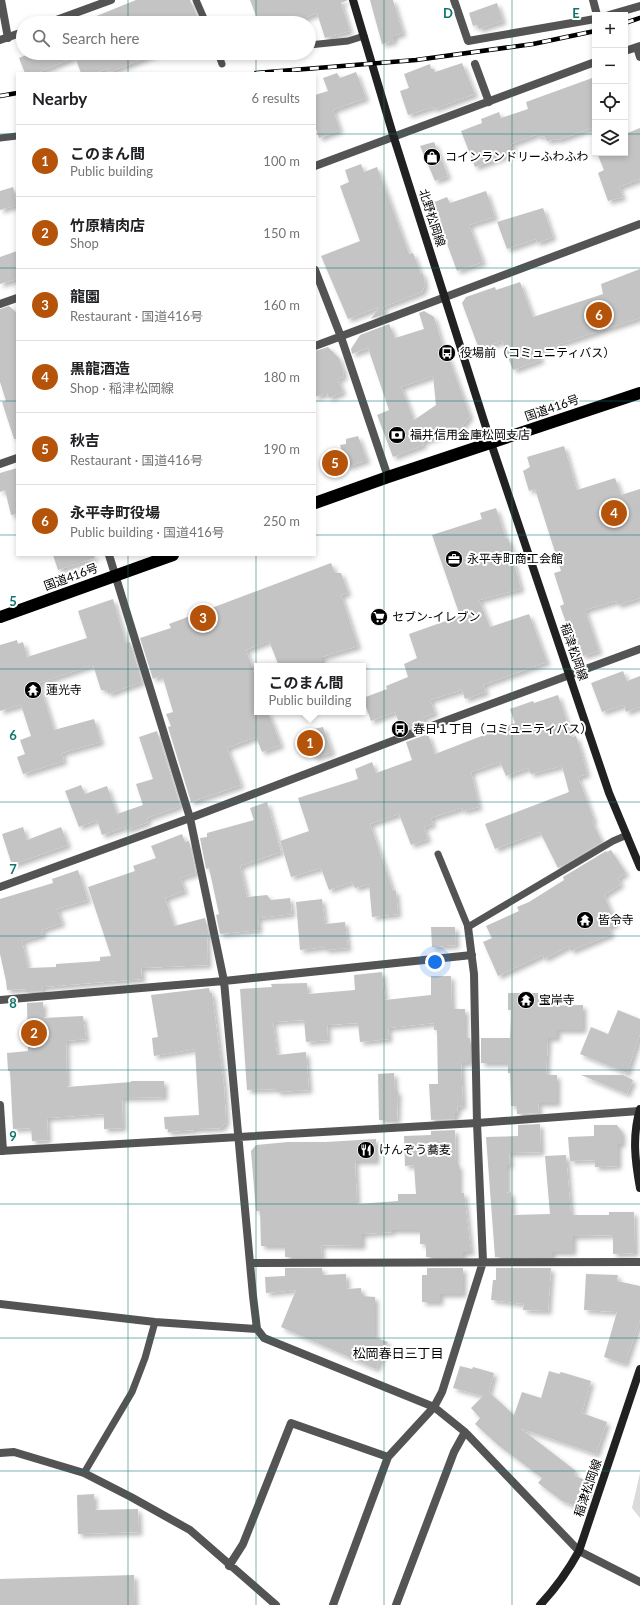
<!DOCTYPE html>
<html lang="en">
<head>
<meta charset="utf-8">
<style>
	body { margin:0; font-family:Lato,"Noto Sans JP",sans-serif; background:#f6f6f6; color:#202124 }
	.controls { position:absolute; right:12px; top:12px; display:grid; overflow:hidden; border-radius:0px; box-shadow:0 2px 6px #0003 }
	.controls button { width:36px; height:36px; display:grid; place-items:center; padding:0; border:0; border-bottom:1px solid #e0e0e0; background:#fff; color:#202124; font:20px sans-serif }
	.you { position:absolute; left:435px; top:962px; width:14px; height:14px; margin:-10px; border:3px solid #fff; border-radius:50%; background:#1a73e8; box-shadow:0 0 0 6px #1a73e833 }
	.badge { display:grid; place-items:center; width:26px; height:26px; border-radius:50%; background:#b45309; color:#fff; font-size:13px; font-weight:700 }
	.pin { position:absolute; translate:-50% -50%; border:2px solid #fff; box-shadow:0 1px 4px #0006 }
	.popup { position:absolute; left:254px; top:663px; width:112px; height:52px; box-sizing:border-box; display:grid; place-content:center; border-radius:0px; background:#fff; filter:drop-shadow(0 1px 3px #0005); font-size:13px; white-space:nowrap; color:#757577 }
	.popup b { font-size:15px; color:#202124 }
	.popup::after { content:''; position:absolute; left:50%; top:100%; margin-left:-8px; border:8px solid transparent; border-top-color:#fff }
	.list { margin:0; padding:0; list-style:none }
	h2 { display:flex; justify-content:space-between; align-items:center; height:52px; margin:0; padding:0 16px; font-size:17px }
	h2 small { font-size:13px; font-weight:400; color:#757577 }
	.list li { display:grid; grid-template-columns:26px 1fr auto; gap:12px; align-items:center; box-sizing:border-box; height:72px; padding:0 16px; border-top:1px solid #e0e0e0 }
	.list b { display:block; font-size:15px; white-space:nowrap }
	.list p { margin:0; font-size:13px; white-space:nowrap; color:#757577 }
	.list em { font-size:13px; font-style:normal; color:#757577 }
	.icon { flex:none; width:22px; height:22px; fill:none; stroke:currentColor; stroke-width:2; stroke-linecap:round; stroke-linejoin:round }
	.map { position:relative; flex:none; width:640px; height:1605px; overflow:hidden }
	.search { position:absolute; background:#fff; box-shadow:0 2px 6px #0003; left:16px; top:16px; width:300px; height:44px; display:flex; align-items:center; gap:10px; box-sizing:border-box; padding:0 14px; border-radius:22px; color:#757577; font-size:15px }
	.panel { position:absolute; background:#fff; box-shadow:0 2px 6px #0003; left:16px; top:72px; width:300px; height:484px; border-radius:0px }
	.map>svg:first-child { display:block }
	.green { fill:#dbdbdb }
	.building { fill:#c4c4c4; fill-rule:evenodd; filter:url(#shadow) }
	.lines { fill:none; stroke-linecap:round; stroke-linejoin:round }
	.lane { stroke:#545454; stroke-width:7 }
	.street { stroke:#545454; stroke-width:8 }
	.secondary { stroke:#212121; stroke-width:8 }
	.highway { stroke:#000; stroke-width:12 }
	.rail-casing { stroke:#000; stroke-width:4.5 }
	.rail { stroke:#fff; stroke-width:3; stroke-dasharray:9; stroke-linecap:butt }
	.grid { fill:none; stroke:#0f766e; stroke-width:1; stroke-opacity:0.55 }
	.labels { text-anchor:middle; stroke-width:4; stroke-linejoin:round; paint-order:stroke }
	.poi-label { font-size:12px; fill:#000; stroke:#fff; text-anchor:start }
	.street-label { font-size:12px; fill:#000; stroke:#fff }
	.neighbourhood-label { font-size:13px; fill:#000; stroke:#fff }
	.grid-label { font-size:13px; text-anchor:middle; font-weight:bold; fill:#0f766e; stroke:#fff; stroke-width:4; stroke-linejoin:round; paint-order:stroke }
</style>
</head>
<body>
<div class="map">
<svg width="640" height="1605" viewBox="0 0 640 1605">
	<defs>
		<filter id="shadow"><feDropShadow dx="3.5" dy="3.5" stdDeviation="2" flood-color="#0004"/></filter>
	</defs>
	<rect width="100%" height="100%" fill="#fff"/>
	<path class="green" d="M640 1473V1518L632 1508Z"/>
	<path class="building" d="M136 0H190L200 23H79Z
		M250 0H348L341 3 350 31 325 38 317 13 293 23H259Z
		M370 0H393L403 33 394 36V41L382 44Z
		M497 3 503 21 479 29 477 25 473 26 469 13Z
		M31 53H155V54L110 72 107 69 94 73H81L75 57 37 73H25L19 58Z
		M462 63 475 94 434 109 433 107 408 115 400 91 409 88 404 74 430 64 431 69H434L435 72Z
		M356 72 366 98 333 110 340 130 319 138 315 126V95L328 91 323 78 337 73 340 78Z
		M595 77V127L558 140 557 139 547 141 544 136 539 137 538 134 511 144 514 153 475 167 461 131 482 123 481 119 499 112 501 118 528 109 526 102Z
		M640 128V179L619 187 623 197 608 201 598 173 604 170 597 153H625V134Z
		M434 142 448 176 435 181 420 146Z
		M361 164 364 172 377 167 409 254 413 253 421 274 423 273 425 285 422 292 383 307 385 314 371 319 379 307 348 319 321 256 360 241 340 186 349 182 345 170Z
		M13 187 17 205 0 210V191Z
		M486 191 495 217 469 225 483 262 457 271 432 203 447 197 450 203Z
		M543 208 553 237 537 243 536 239 507 249 497 222Z
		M17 251V279L0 284V257Z
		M640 269V318L538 351 541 360 513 370 502 341 479 349 462 303 466 297 495 287 496 290 520 282 533 317 603 294 601 284Z
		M9 306 17 313V439H14L2 402 6 401 0 382V309Z
		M424 311 434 317 446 357 448 356 470 416 461 428 422 442 424 445 393 457 377 415 389 410 368 348 352 354 351 349 360 335 389 324 395 338 424 329 419 313ZM433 376 436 405 414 420 401 387Z
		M328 347 339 358 344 372H343L344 377 338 379 343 392 329 398 327 393 315 397V351Z
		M358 436 367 460 347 467 340 445 346 444V439Z
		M564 446 577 490 615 478 621 495 640 489V598L618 605 616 601 585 610 599 651 583 656 581 652H577L560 606 564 604 554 573 561 571 535 489 529 491 523 471 530 467 527 457Z
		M17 468V514L11 515 5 490 0 492V473Z
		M496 508 506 539 508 538 514 556H512L521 589 479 600 490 627 529 614 547 662 483 685 486 692 465 699 462 690 430 700 435 713 422 718 424 723 402 731 395 712 371 721 363 698 387 689 386 686 408 677 404 664 417 658 409 634 460 616 432 535 482 519 480 513Z
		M53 555H94L95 558 58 570Z
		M331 563 335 573H341L348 593 341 595 358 646 322 657V663L314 666H279L269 641 246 650 257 681V712H268L281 745 262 752 256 737 227 748 241 785 191 802 168 727 171 726 166 714 173 712 163 678 160 679V676L153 679 140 638 171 628 169 624Z
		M113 599 126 643 130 642 142 682 108 694 107 690H101L93 665 39 683 54 730 94 719 101 742 62 753 64 761 23 774 17 757 25 754 20 740 31 736 21 705 0 711V645L17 640 18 644 23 642 27 657 87 638 78 611Z
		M623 671 627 681 640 676V707L626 712 624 705 602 712 591 683Z
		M558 695 572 737 576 736 581 751 587 774 578 777 594 820 592 821 602 842 558 868 540 832 495 849 485 824 569 792 562 766 531 774 528 768 506 776 500 762 471 772 479 807 463 811 462 808 431 818 433 824 424 827 428 839 411 845 399 814 370 824 393 891H396L398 914 372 917 369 884 355 888 352 882 329 890 321 868 291 877 280 841 309 831 298 798 358 779 355 769 372 762 376 773 412 760 406 742 428 734 435 754 515 723 510 709 533 701 534 703Z
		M323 727 332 752 314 758 304 731Z
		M157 731 180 805 178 807 147 818 148 822 126 830 125 827 102 835 97 820 79 827 65 791 81 785 85 794 107 786 117 814 143 805 136 784 153 779 139 737Z
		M267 802 281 852 240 866 247 897 267 895 271 900 290 898 292 914 258 918 259 930 220 934 216 915 219 914 209 868 206 869 200 838 207 837V833L254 820 250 808Z
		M23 827 27 840 61 827 68 845 12 865 2 834Z
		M182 834 185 842 189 841 196 873 180 878 185 891 165 898 174 926 205 918 209 935 207 936 208 965 141 968 142 979 42 987 43 991 27 992V989L7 990 6 981 0 954V899L53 883 52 879 78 870 88 900 57 909 62 923 42 930 43 935 22 941 28 968 56 967V964L100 961V957L111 956 88 887 135 871 133 866 156 858 151 846Z
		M611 850 626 873 618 878 621 884 604 895 616 924 608 927 612 934 571 951 569 946 544 959 543 955 498 976 483 942 492 938 486 926 519 911 517 907 529 902 564 880 563 877 606 851 607 852Z
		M322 899 325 924 345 922 348 948 325 950V947L300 950 296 902Z
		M431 927H455L456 945 432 947Z
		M382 972 385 1000 431 995V976H451L452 1009H465V1038H470V1063H461L463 1106 457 1107 458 1113H455V1119L431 1120 429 1084H438L437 1030H434V1023L388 1028 389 1039 360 1042 358 1023 327 1025 328 1040 306 1042 304 1020 273 1022 277 1055 306 1052 309 1090 277 1092V1089L247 1090 240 989 272 987 271 984 307 983 308 994 355 990 354 975Z
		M209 988 210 993H212L224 1086 226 1122 221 1128 194 1129V1130L168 1132V1129H165L164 1117 199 1115 195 1049 154 1056 152 1038 158 1037 151 995Z
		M508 993H538V1006L583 1005V1030H557V1038H548L546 1075H557V1103H538L539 1113 517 1114V1106H511L510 1073H508V1063H481V1038H510L511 1010H508Z
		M43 1002V1018L83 1016 86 1039 66 1041 67 1087 131 1082V1081H164V1097L122 1098 123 1128 104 1129V1114L47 1118 48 1140 32 1141 31 1128 13 1129 10 1071H8L7 1053 28 1051 27 1003Z
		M618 1010 640 1019V1034L627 1073 580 1054 591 1027 608 1034Z
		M394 1073 395 1091H398L397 1120H379L378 1074Z
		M581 1075H623L633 1080 627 1094Z
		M540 1124 541 1152 509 1153 510 1165H507V1193L511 1192 512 1215 550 1214 545 1156 566 1155 571 1215H609V1212H634L635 1253 613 1254V1235L573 1236V1252H552V1257H495L486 1137 518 1136V1125Z
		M594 1125H617L622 1132V1144H618V1166L595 1167V1160L570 1161 568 1137 594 1136Z
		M455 1130 456 1165H459V1193H464L471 1252H463V1257H426V1244H420V1230H392V1232L362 1234V1246L321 1245 322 1257H285V1246H261L260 1211H256L251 1151 256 1145 288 1142H326L376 1139V1161H355L357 1204 398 1201V1194H416L414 1165 405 1166 404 1136 431 1135V1131Z
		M285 1268H322L323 1275 346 1274 347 1289 361 1288 362 1296 375 1297V1337L388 1342 376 1369 281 1327 296 1290 266 1293 265 1277 285 1276Z
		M427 1268H463V1294H440V1302H422V1275H427Z
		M496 1268H551L548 1311 523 1310 524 1304 491 1300 493 1280H496Z
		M586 1274 618 1275 617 1281 640 1286V1320L625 1364 604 1357 617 1312 584 1310Z
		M460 1366 472 1369 473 1367 494 1373 489 1392 514 1415 522 1392 541 1398 549 1371 559 1374 561 1372 591 1381 582 1413 607 1422 596 1454 520 1428 576 1471 573 1475 588 1481 586 1487H589L581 1508 562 1501 538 1483 542 1478 498 1445 475 1424 480 1418 471 1408 483 1396 453 1388Z
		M94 1494V1510L138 1509 139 1532 78 1534 77 1495Z
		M134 1575 135 1605H0V1579Z"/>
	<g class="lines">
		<path class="lane" d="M196 0 206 23
			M309 45 348 41 364 36
			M218 53 222 64
			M218 54 232 53
			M0 138 17 136
			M438 854 468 927 613 841 627 835
			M84 1473 132 1392 145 1358 155 1322"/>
		<path class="street" d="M1 0 8 38
			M454 0 468 41 595 19
			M593 0 597 15
			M609 15 640 6
			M48 23 111 0
			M0 40 23 32
			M637 47 640 57
			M625 51 640 46
			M475 64 489 102
			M315 166 595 62
			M315 270 341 337 388 477
			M0 304 17 298
			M315 346 640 224
			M0 464 17 458
			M109 555 190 818 224 981 253 1296 257 1329 264 1338 434 1407 465 1432 579 1551 640 1582
			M0 887 190 818 445 721 640 649
			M0 1000 224 981 472 955
			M0 1105 3 1151
			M0 1151 477 1123 639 1111
			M250 1263 640 1262
			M0 1304 155 1322 257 1329
			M0 1453 14 1452 84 1473 131 1497 190 1530 276 1605
			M229 1566 243 1544 291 1423 388 1457
			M333 1605 388 1457 434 1407 442 1392 483 1262 477 1123 474 974 468 927
			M396 1605 454 1452 465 1432"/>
		<path class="secondary" d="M353 0 394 138 491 443 609 793 640 867
			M640 1109C632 1136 635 1161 640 1188
			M540 1605C556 1588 568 1571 579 1551L640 1369"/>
		<path class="highway" d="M315 503 388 477 640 393
			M0 617 173 555"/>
		<defs>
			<path id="rail" d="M625 23 640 18
				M256 73 416 60 533 44 595 31
				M0 96 17 93"/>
		</defs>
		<use href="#rail" class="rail-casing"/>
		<use href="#rail" class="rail"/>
	</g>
	<path class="grid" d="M128 0V23M256 0V23M384 0V1605M512 0V1605M128 53V73M256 53V73M0 134H17M315 134H595M625 134H640M0 268H17M315 268H640M0 401H17M315 401H640M0 535H17M315 535H640M128 555V1605M256 555V1605M0 669H640M0 802H640M0 936H640M0 1070H640M0 1204H640M0 1338H640M0 1471H640"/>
	<defs>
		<symbol id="shop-disc" viewBox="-11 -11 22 22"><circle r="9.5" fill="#000" stroke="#fff"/><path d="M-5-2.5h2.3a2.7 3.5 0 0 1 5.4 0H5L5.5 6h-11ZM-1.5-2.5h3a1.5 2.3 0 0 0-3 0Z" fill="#fff"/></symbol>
		<symbol id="bus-disc" viewBox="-11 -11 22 22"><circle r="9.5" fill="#000" stroke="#fff"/><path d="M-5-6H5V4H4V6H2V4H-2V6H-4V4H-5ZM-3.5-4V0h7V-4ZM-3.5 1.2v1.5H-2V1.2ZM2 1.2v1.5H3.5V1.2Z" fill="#fff"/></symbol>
		<symbol id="bank-disc" viewBox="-11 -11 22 22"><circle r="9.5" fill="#000" stroke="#fff"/><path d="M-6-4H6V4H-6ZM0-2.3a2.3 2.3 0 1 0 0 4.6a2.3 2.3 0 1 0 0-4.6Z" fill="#fff"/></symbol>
		<symbol id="office-disc" viewBox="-11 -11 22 22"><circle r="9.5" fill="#000" stroke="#fff"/><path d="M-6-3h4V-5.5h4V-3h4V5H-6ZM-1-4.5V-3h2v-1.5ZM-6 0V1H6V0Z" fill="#fff"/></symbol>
		<symbol id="supermarket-disc" viewBox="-11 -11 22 22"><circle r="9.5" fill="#000" stroke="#fff"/><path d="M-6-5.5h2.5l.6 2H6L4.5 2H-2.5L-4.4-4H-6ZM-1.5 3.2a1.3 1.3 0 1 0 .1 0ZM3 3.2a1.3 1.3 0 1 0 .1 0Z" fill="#fff"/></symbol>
		<symbol id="temple-disc" viewBox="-11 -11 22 22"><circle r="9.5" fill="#000" stroke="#fff"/><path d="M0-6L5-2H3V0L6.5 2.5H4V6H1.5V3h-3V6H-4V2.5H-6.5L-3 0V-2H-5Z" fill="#fff"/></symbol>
		<symbol id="restaurant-disc" viewBox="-11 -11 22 22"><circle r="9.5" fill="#000" stroke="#fff"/><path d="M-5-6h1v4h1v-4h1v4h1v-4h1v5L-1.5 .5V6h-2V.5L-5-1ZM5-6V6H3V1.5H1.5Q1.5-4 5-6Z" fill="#fff"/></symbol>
	</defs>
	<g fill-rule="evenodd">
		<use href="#shop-disc" x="422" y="147" width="20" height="20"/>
		<use href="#bus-disc" x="437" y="343" width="20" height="20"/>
		<use href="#bank-disc" x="387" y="425" width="20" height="20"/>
		<use href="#office-disc" x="444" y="549" width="20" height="20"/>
		<use href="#supermarket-disc" x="369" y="607" width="20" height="20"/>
		<use href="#temple-disc" x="23" y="680" width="20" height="20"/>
		<use href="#bus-disc" x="390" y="719" width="20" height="20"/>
		<use href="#temple-disc" x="575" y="910" width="20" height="20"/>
		<use href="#temple-disc" x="516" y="990" width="20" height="20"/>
		<use href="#restaurant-disc" x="356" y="1140" width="20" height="20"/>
	</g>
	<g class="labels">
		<g class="poi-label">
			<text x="445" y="161">コインランドリーふわふわ</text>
			<text x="460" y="357">役場前（コミュニティバス）</text>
			<text x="410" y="439">福井信用金庫松岡支店</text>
			<text x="467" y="563">永平寺町商工会館</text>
			<text x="392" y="621">セブン-イレブン</text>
			<text x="46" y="694">蓮光寺</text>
			<text x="413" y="733">春日１丁目（コミュニティバス）</text>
			<text x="598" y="924">皆令寺</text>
			<text x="539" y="1004">宝岸寺</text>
			<text x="379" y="1154">けんぞう蕎麦</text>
		</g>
		<g class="street-label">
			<text transform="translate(432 218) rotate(72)" y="4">北野松岡線</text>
			<text transform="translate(552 408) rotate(-19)" y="4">国道416号</text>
			<text transform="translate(71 577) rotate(-20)" y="4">国道416号</text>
			<text transform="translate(574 652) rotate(71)" y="4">稲津松岡線</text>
			<text transform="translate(588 1488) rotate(-71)" y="4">稲津松岡線</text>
		</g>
		<g class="neighbourhood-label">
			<text x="398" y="1358">松岡春日三丁目</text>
		</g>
	</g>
	<g class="grid-label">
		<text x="448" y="18">D</text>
		<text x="576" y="18">E</text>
		<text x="13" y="606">5</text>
		<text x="13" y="740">6</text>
		<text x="13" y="874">7</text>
		<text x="13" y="1008">8</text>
		<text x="13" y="1141">9</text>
	</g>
</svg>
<div class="controls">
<button>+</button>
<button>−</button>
<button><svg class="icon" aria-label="locate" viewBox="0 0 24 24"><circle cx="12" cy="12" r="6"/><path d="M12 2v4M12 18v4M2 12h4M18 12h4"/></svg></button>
<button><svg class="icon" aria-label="layers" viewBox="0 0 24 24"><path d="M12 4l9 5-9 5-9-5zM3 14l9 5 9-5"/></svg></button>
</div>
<div class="you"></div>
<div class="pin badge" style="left:310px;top:743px">1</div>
<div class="popup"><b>このまん間</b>Public building</div>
<div class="pin badge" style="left:34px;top:1033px">2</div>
<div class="pin badge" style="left:203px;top:618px">3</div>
<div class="pin badge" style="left:614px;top:513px">4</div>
<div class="pin badge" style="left:335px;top:463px">5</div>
<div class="pin badge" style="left:599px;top:315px">6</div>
<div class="search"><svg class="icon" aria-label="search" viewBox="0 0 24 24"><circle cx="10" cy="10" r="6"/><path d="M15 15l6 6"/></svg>Search here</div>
<section class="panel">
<h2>Nearby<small>6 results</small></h2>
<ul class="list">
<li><span class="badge">1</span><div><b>このまん間</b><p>Public building</p></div><em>100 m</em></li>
<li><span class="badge">2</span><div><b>竹原精肉店</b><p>Shop</p></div><em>150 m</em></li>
<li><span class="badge">3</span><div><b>龍園</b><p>Restaurant · 国道416号</p></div><em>160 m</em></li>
<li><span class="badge">4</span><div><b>黒龍酒造</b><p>Shop · 稲津松岡線</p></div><em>180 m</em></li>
<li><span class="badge">5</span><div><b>秋吉</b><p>Restaurant · 国道416号</p></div><em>190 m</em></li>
<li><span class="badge">6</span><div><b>永平寺町役場</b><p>Public building · 国道416号</p></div><em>250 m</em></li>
</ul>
</section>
</div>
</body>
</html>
